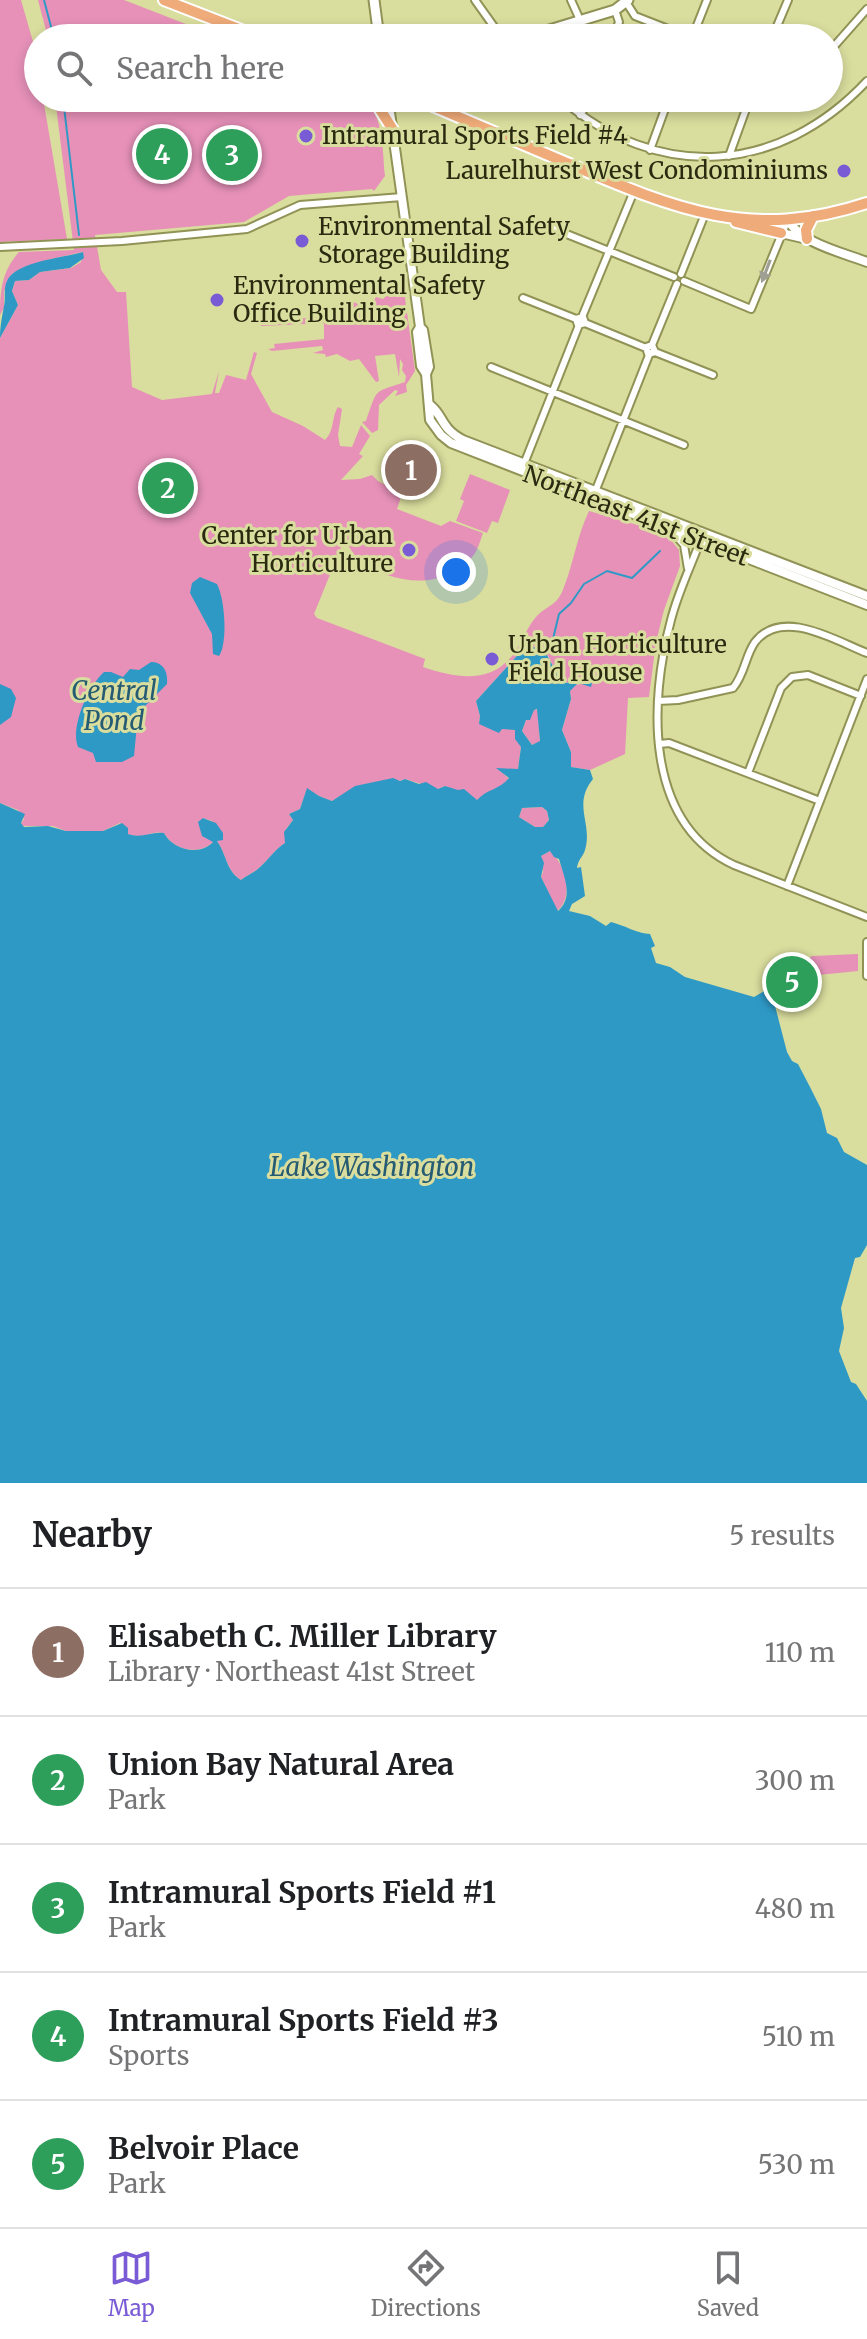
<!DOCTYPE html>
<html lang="en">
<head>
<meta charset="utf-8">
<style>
	body { margin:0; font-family:Merriweather,serif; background:#f6f6f6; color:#202124 }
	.you { position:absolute; left:456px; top:572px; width:28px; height:28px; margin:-20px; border:6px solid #fff; border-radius:50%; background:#1a73e8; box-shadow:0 0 0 12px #1a73e833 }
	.badge { display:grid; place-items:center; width:52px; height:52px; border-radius:50%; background:#795bd5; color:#fff; font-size:26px; font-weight:700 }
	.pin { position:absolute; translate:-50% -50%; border:4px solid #fff; box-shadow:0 2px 8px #0006 }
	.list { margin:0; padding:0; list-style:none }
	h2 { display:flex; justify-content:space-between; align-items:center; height:104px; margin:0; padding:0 32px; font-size:34px }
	h2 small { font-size:26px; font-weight:400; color:#757577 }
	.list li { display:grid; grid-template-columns:52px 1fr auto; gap:24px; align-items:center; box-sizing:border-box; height:128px; padding:0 32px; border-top:2px solid #e0e0e0 }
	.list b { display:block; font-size:30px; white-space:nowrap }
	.list p { margin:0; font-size:26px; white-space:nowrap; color:#757577 }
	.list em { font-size:26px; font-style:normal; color:#757577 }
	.icon { flex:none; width:44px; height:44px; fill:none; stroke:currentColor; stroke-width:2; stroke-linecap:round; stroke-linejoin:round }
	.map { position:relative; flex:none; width:867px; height:1483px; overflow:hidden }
	.search { position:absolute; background:#fff; box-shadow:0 4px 12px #0003; left:24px; right:24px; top:24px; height:88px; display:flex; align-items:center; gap:20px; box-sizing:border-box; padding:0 28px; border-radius:44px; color:#757577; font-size:30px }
	.sheet { height:744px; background:#fff }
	nav { display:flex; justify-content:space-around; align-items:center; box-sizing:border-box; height:112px; border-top:2px solid #e0e0e0; background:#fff; font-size:22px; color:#757577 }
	nav a { display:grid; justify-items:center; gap:4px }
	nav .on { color:#795bd5 }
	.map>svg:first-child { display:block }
	.green { fill:#e791b9 }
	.water { fill:#2f99c6; fill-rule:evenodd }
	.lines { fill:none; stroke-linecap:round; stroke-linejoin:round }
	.stream { stroke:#2f99c6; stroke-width:2 }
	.minor-casing { stroke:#909355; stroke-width:10 }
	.tertiary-casing { stroke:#909355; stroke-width:12 }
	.secondary-casing { stroke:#909355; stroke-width:13 }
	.primary-casing { stroke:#fff; stroke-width:14 }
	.minor { stroke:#fff; stroke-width:6 }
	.tertiary { stroke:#fff; stroke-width:8 }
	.secondary { stroke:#fff; stroke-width:9 }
	.primary { stroke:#efab79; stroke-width:10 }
	.oneway { fill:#9f9f93 }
	.poi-dot { fill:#795bd5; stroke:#d9dd9d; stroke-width:3 }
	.labels { text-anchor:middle; stroke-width:6; stroke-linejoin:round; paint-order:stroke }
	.poi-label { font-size:24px; fill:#292a10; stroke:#d9dd9d; text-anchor:start }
	.street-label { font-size:24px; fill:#292a10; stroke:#d9dd9d }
	.water-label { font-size:26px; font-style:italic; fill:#265b74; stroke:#d9dd9d }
</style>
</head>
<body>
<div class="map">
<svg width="867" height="1483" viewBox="0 0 867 1483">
	<rect width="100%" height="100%" fill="#d9dd9d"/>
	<path class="green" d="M0 0H21L38 59V98H43L67 239 0 242Z
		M38 0H124L222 38H48Z
		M55 98H363C385 116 382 151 385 176L374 191 372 189 289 196 244 222 95 235 101 270 117 292H126L132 387 162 400 212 394 219 371 215 393H219L226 375 246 380 254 352 257 353 251 374 272 412 303 426 325 440C335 430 331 418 338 407L342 409 338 435 340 446 352 447 361 425 370 436 359 454 363 456 341 480 360 479 372 475 378 481 402 494 397 509 441 526 450 521 483 533C480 541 478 550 473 556 446 591 391 585 359 560 353 554 349 546 344 540L314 614 317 618 425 659 423 667C459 679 494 685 517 649 523 639 528 626 536 617 548 604 557 607 564 587 574 561 577 536 589 511L665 533 679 550 680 566 664 610 656 642 649 697 628 698 625 754 590 770 571 767V752L562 730 571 699 570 691 574 685 582 684 589 675 567 683 558 675 548 656 524 648 476 701 480 716 479 724 515 730 521 747 518 769H499L509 779 502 786 477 800 445 786 438 789 405 779C394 784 379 780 367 784 354 787 344 795 332 801L319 796 307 789 300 809 289 814 293 820 286 829 285 843C275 849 269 859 259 868 254 873 247 875 241 880 226 871 227 855 217 841L221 831 212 821 203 818 213 842C199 856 173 850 164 833 149 830 147 840 127 834L128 830 120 823 103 831 91 832 66 831 53 826H23L21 823 24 819 18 810 0 803V338L18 305 12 291 15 281 29 280 40 272 71 268 81 262 83 252 47 260 13 273 4 291V308L0 315C0 290 2 271 19 252L74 250Z
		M402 276 415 371 406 385 407 392 395 396 398 391 395 390 379 405 378 430 372 433 362 422 366 421C378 388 372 393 405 382L406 376 402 370 403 364 400 359 399 377 395 354 375 356 379 381 376 382 359 359 350 361 337 354 326 357 325 354 313 353 323 350 322 346 272 351 268 349 275 348 274 344 324 339V323L261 326V322L328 316 332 311H348L353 302 369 308 376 297 383 299 393 290 394 285Z
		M470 474 510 490 498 523 492 521 487 533 456 521 464 501 460 499Z
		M534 709 538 710 540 742 532 745 522 731 526 720Z
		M542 807 547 811 549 820 543 827H535L519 817 522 808Z
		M550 851C565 863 575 897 557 911L541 877 543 872 541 856Z
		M858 954V971L818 975 788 997 778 1000 775 990H766L812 956Z"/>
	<path class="water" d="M83 252 84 258 70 268 40 272 29 280 15 281 12 291 18 305 0 338C0 326 2 317 4 306 6 298 3 289 7 281 16 261 64 258 83 252Z
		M200 577 217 584C225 599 228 643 219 656L213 654 212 634 190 593 192 583Z
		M532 647 543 648 558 675 567 683 589 675 593 679 591 687 578 683 570 691 571 699 562 730 571 752V767L590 770 593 779C572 805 593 823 585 850 583 857 578 859 577 868L581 867 585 896 572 904 569 911 590 916 606 926 611 922C624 925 638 934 650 934L655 946 651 948 656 963 670 967 685 977 754 997 766 990 777 991 778 1000 774 1002 787 1052 792 1061 798 1064 810 1087 821 1109 827 1133 837 1138 844 1152 867 1165V1245L860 1257 855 1258 841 1308 844 1328 839 1351 851 1382 856 1384 867 1401V1483H0V803L25 814 21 823 24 827 48 826 66 831H103L122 823 128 828V834C142 839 151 831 164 833 172 849 199 857 213 842L202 836 198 822 203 818 216 823 223 833V840L217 841C227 855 226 871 241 880 247 875 254 873 259 868 269 859 275 849 285 843L284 832 293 820 289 814 300 809 307 788 319 796 332 801 355 786 393 778 400 781 405 779 419 784 426 782 438 789 445 786 458 790 464 789 477 800C487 789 499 790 509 778L496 768 518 769 521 747 515 739V730L502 729 499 733 479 724 480 716 476 701 524 648ZM537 709 540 741 532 745 522 731 526 720H530L534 710ZM542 807 547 811 549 820 543 827H535L519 817 522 808ZM550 851 554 857 559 859C564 877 574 897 558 911L541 877 544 863 541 856Z
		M151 662C164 662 168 672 167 684L143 708 137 725 134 756 122 762H96L93 753 78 747C70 728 88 686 104 672H111L123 677 130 669 139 670Z
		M0 684 11 689 16 698 11 717 0 725Z"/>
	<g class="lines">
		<path class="stream" d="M44 0 54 38
			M63 98 79 235
			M545 655 552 643 559 614 571 603 584 584 607 571 632 578 660 551"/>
		<defs>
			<path id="minor" d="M475 0 502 38
				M571 0 580 20
				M626 2 635 16 691 38
				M613 38 619 22 615 10
				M692 38 707 0
				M772 38 788 0
				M829 52 867 9
				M560 98C658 183 779 175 867 81
				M580 115 591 98
				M650 150 669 98
				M729 156 750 98
				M549 227 674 277
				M0 247 122 241 247 229 300 205 402 197
				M681 274 705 214
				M684 281 751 309 788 219
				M523 298 576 319
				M582 317 634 191
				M585 323 583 317 576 319 578 325 585 323 646 348
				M652 345 677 284
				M655 352 652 345 646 347 648 354 655 352 713 375
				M491 367 684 445
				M524 464 579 325
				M595 492 649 355
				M671 530 684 545 688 569
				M701 539C691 566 678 592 671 620 649 702 644 823 734 865L867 917
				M658 701 678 700 733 688C745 674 745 656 755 642 782 607 836 641 867 653
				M660 744 669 743 820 801
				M748 773 781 688 792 677 808 675 861 696
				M787 886 867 679
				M867 942V976"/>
			<path id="tertiary" d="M388 98 420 327 423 330 429 367 426 374
				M788 219C797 242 844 253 867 262
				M781 233 807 239
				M420 327 417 332 421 366 426 374 430 420 441 435 451 443 867 605
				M430 405C444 416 440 428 463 440L867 596"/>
			<path id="secondary" d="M374 0 379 38
				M523 38 615 10 628 0"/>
			<path id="primary" d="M164 0 262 38
				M373 98 393 130
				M414 98C465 120 516 141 567 163 673 208 750 242 867 203
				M736 222 781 233
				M807 239 806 230 813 216"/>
		</defs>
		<use href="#minor" class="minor-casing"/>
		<use href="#tertiary" class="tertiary-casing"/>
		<use href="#secondary" class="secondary-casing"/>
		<use href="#primary" class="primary-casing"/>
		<use href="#minor" class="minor"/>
		<use href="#tertiary" class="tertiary"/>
		<use href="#secondary" class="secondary"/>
		<use href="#primary" class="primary"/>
	</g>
	<defs><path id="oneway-solid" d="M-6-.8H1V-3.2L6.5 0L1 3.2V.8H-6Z" transform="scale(2)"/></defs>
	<use class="oneway" href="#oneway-solid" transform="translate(766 271) rotate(111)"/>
	<g class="poi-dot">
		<circle cx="306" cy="136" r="8"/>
		<circle cx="844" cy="171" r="8"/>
		<circle cx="302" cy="241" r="8"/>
		<circle cx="217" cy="300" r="8"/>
		<circle cx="409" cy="550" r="8"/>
		<circle cx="492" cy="659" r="8"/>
	</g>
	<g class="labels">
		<g class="poi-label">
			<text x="322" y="144">Intramural Sports Field #4</text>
			<text x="828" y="179" text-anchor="end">Laurelhurst West Condominiums</text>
			<text x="318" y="235">Environmental Safety<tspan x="318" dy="28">Storage Building</tspan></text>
			<text x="233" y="294">Environmental Safety<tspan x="233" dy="28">Office Building</tspan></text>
			<text x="393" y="544" text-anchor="end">Center for Urban<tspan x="393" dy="28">Horticulture</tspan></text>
			<text x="508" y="653">Urban Horticulture<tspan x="508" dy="28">Field House</tspan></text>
		</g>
		<g class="street-label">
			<text transform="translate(636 516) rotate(21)" y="8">Northeast 41st Street</text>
		</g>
		<g class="water-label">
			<text x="114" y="700">Central<tspan x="114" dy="30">Pond</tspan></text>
			<text x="372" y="1176">Lake Washington</text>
		</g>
	</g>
</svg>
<div class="you"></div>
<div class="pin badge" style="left:411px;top:470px;background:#8d6e63">1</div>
<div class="pin badge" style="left:168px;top:488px;background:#2e9e5b">2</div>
<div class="pin badge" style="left:232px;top:155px;background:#2e9e5b">3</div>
<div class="pin badge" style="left:162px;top:154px;background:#2e9e5b">4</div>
<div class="pin badge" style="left:792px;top:982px;background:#2e9e5b">5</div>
<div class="search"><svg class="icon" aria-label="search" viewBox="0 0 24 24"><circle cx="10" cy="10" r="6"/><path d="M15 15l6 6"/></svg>Search here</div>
</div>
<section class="sheet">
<h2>Nearby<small>5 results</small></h2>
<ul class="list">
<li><span class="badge" style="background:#8d6e63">1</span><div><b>Elisabeth C. Miller Library</b><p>Library · Northeast 41st Street</p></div><em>110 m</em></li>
<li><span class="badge" style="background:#2e9e5b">2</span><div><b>Union Bay Natural Area</b><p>Park</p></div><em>300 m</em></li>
<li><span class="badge" style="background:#2e9e5b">3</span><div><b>Intramural Sports Field #1</b><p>Park</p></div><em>480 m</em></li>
<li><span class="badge" style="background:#2e9e5b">4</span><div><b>Intramural Sports Field #3</b><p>Sports</p></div><em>510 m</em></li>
<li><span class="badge" style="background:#2e9e5b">5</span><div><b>Belvoir Place</b><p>Park</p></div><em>530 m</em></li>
</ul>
</section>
<nav>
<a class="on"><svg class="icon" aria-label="map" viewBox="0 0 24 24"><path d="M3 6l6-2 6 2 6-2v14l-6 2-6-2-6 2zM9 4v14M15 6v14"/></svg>Map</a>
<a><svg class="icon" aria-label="directions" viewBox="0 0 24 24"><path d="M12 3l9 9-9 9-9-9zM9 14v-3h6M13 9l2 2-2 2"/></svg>Directions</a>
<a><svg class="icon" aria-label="saved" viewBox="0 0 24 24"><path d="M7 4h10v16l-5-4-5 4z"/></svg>Saved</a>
</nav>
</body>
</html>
